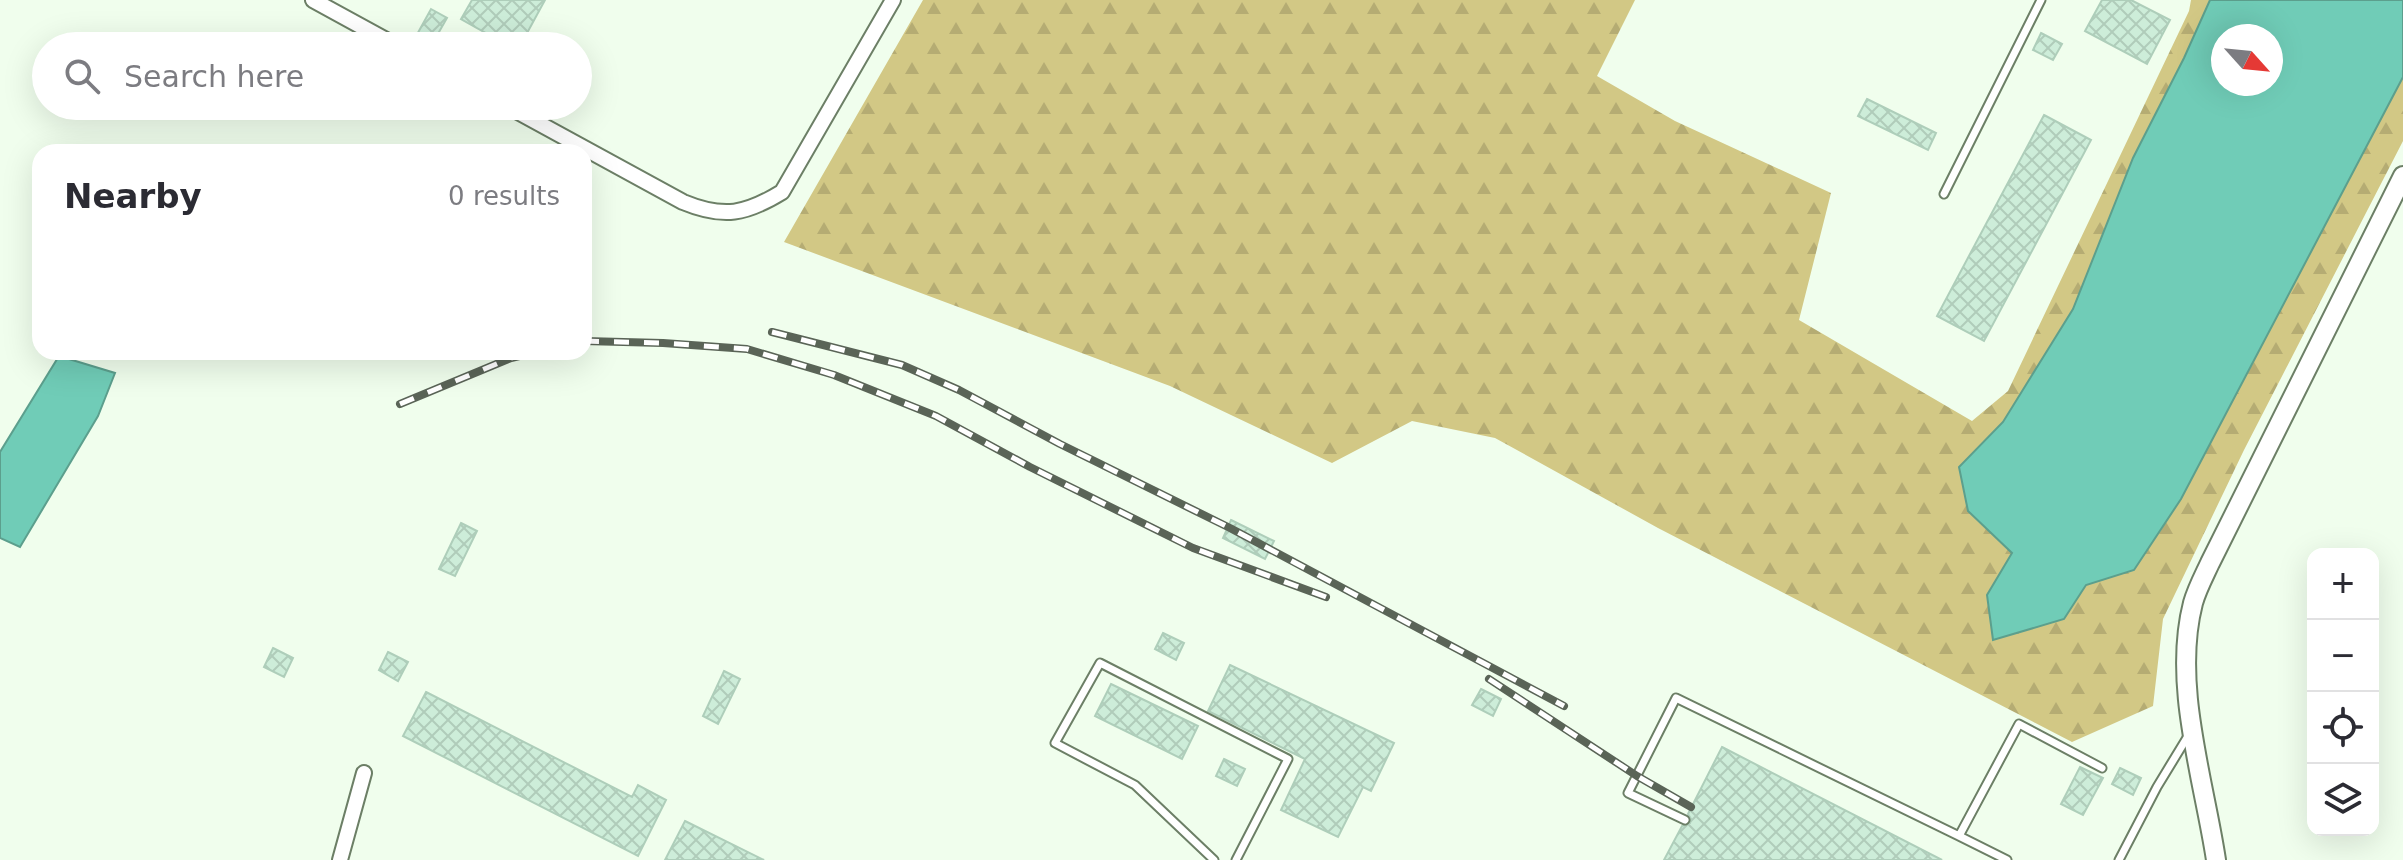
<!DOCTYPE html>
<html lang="en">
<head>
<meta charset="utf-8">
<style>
	body { margin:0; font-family:"DejaVu Sans",sans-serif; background:#f2f2f3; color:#2b2b33 }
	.controls { position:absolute; right:24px; bottom:24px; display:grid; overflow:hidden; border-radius:16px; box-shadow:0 8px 32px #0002 }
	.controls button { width:72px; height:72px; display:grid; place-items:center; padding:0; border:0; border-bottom:2px solid #e1e1e2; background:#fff; color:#2b2b33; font:40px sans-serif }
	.compass { position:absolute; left:2211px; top:24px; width:72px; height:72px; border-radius:50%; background:#fff; box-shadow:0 8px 32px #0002; rotate:117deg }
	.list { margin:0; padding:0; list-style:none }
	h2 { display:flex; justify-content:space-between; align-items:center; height:104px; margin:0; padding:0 32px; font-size:34px }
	h2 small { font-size:26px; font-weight:400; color:#7c7c81 }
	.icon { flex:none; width:44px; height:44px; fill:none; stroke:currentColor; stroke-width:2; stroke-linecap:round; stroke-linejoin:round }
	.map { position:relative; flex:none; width:2403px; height:860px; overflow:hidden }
	.search { position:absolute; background:#fff; box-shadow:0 8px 32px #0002; left:32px; top:32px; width:560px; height:88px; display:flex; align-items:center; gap:20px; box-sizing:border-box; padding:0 28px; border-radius:44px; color:#7c7c81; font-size:30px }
	.panel { position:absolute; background:#fff; box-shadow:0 8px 32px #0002; left:32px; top:144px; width:560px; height:216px; border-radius:24px }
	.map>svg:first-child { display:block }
	.forest { fill:url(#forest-firs); fill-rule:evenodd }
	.water { fill:#70ccb7; stroke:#5c9f8d; stroke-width:2; fill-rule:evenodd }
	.building { fill:url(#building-cross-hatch); stroke:#aeceba; stroke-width:2 }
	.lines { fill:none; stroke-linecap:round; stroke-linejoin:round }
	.service-casing { stroke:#6c7f66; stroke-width:11 }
	.minor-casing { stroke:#6c7f66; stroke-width:18 }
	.tertiary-casing { stroke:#6c7f66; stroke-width:22 }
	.service { stroke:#fff; stroke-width:7 }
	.minor { stroke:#fff; stroke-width:14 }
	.tertiary { stroke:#fff; stroke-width:18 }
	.rail-casing { stroke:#5a6457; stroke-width:8 }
	.rail { stroke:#fff; stroke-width:5; stroke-dasharray:15; stroke-linecap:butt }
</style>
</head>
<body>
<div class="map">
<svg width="2403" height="860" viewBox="0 0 2403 860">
	<defs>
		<pattern id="forest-firs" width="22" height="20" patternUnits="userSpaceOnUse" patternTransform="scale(2)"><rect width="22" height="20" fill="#d2c885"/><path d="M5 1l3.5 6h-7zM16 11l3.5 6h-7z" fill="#b5ac73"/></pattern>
		<pattern id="building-cross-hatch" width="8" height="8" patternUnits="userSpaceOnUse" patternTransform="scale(2)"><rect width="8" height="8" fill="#cdedd9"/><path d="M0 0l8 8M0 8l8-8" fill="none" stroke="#b0ccba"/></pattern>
	</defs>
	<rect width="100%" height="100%" fill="#f0feed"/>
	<path class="forest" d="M923 0H1635L1597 76 1675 121 1831 193 1799 320 1972 421 2008 391 2189 11 2191 0H2403V141L2244 450 2163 619 2153 706 2072 742 1658 528 1495 438 1412 421 1332 463 1170 386 784 242ZM2223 36H2271V84H2223Z"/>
	<path class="water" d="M2210 0H2403V77L2181 499 2134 570 2086 585 2064 619 1993 640 1987 595 2012 553 1968 511 1959 467 2003 422 2073 309 2133 158 2184 58ZM2223 36H2271V84H2223Z
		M59 356 115 373 98 416 20 547 0 538V452Z"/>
	<path class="building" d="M472 0H545L520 46H509L461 19Z
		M2102 0H2131L2170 20 2147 64 2085 31Z
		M431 9 447 18 431 46H424L414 40Z
		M2041 33 2062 44 2053 60 2033 50Z
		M1867 99 1936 133 1928 150 1858 116Z
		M2044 115 2091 140 1984 341 1937 316Z
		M1231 520 1274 541 1265 559 1223 538Z
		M461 523 477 531 455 576 439 569Z
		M1163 633 1184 643 1176 660 1155 649Z
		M273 648 293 658 284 677 264 667Z
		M388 652 408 662 398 681 379 670Z
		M1230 665 1394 743 1371 791 1363 787 1338 837 1281 810 1305 759 1208 711Z
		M724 671 740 679 718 724 703 716Z
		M1111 684 1198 726 1182 759 1095 716Z
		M1481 689 1501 699 1493 716 1472 705Z
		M426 692 632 797 638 785 666 800 638 856 403 736Z
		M1722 747 1942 860H1664L1682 826 1690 823 1691 819 1688 814Z
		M1224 759 1245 769 1237 786 1216 776Z
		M2080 767 2103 778 2083 815 2061 804Z
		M2120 768 2141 778 2133 795 2112 784Z
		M685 821 764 860H665Z"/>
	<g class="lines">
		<defs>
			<path id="service" d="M1944 194 2041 0
				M1685 820 1628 793 1676 698 1959 836
				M1214 860 1135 785 1055 743 1100 663 1288 759 1236 860
				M2007 860 1959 836 2019 724 2102 768
				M2119 860 2157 787 2188 736"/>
			<path id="minor" d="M313 0 397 46
				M507 106 683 202C724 219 746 214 782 192L893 0
				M340 860 364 773"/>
			<path id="tertiary" d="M2216 860C2204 780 2172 684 2193 603 2197 589 2204 576 2210 563L2403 176"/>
		</defs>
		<use href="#service" class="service-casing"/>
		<use href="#minor" class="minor-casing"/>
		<use href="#tertiary" class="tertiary-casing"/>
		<use href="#service" class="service"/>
		<use href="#minor" class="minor"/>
		<use href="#tertiary" class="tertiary"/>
		<defs>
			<path id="rail" d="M772 332 902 365 959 390 1060 444 1230 528 1564 706
				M584 341 663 343 747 349 834 375 936 416 1030 467 1193 548 1326 597
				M400 404 511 358 536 352
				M1489 679 1637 776 1691 807"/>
		</defs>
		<use href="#rail" class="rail-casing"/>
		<use href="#rail" class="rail"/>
	</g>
</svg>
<div class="controls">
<button>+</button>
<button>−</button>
<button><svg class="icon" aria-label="locate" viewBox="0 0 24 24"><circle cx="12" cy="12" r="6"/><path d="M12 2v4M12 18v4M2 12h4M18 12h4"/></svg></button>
<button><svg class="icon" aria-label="layers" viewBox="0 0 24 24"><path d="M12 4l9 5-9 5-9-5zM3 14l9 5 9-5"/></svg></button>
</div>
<svg class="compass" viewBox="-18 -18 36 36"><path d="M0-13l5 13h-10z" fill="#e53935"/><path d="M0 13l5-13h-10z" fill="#7c7c81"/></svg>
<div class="search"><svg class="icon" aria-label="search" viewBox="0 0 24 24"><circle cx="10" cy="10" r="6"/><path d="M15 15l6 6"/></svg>Search here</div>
<section class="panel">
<h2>Nearby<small>0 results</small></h2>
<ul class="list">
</ul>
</section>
</div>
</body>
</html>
